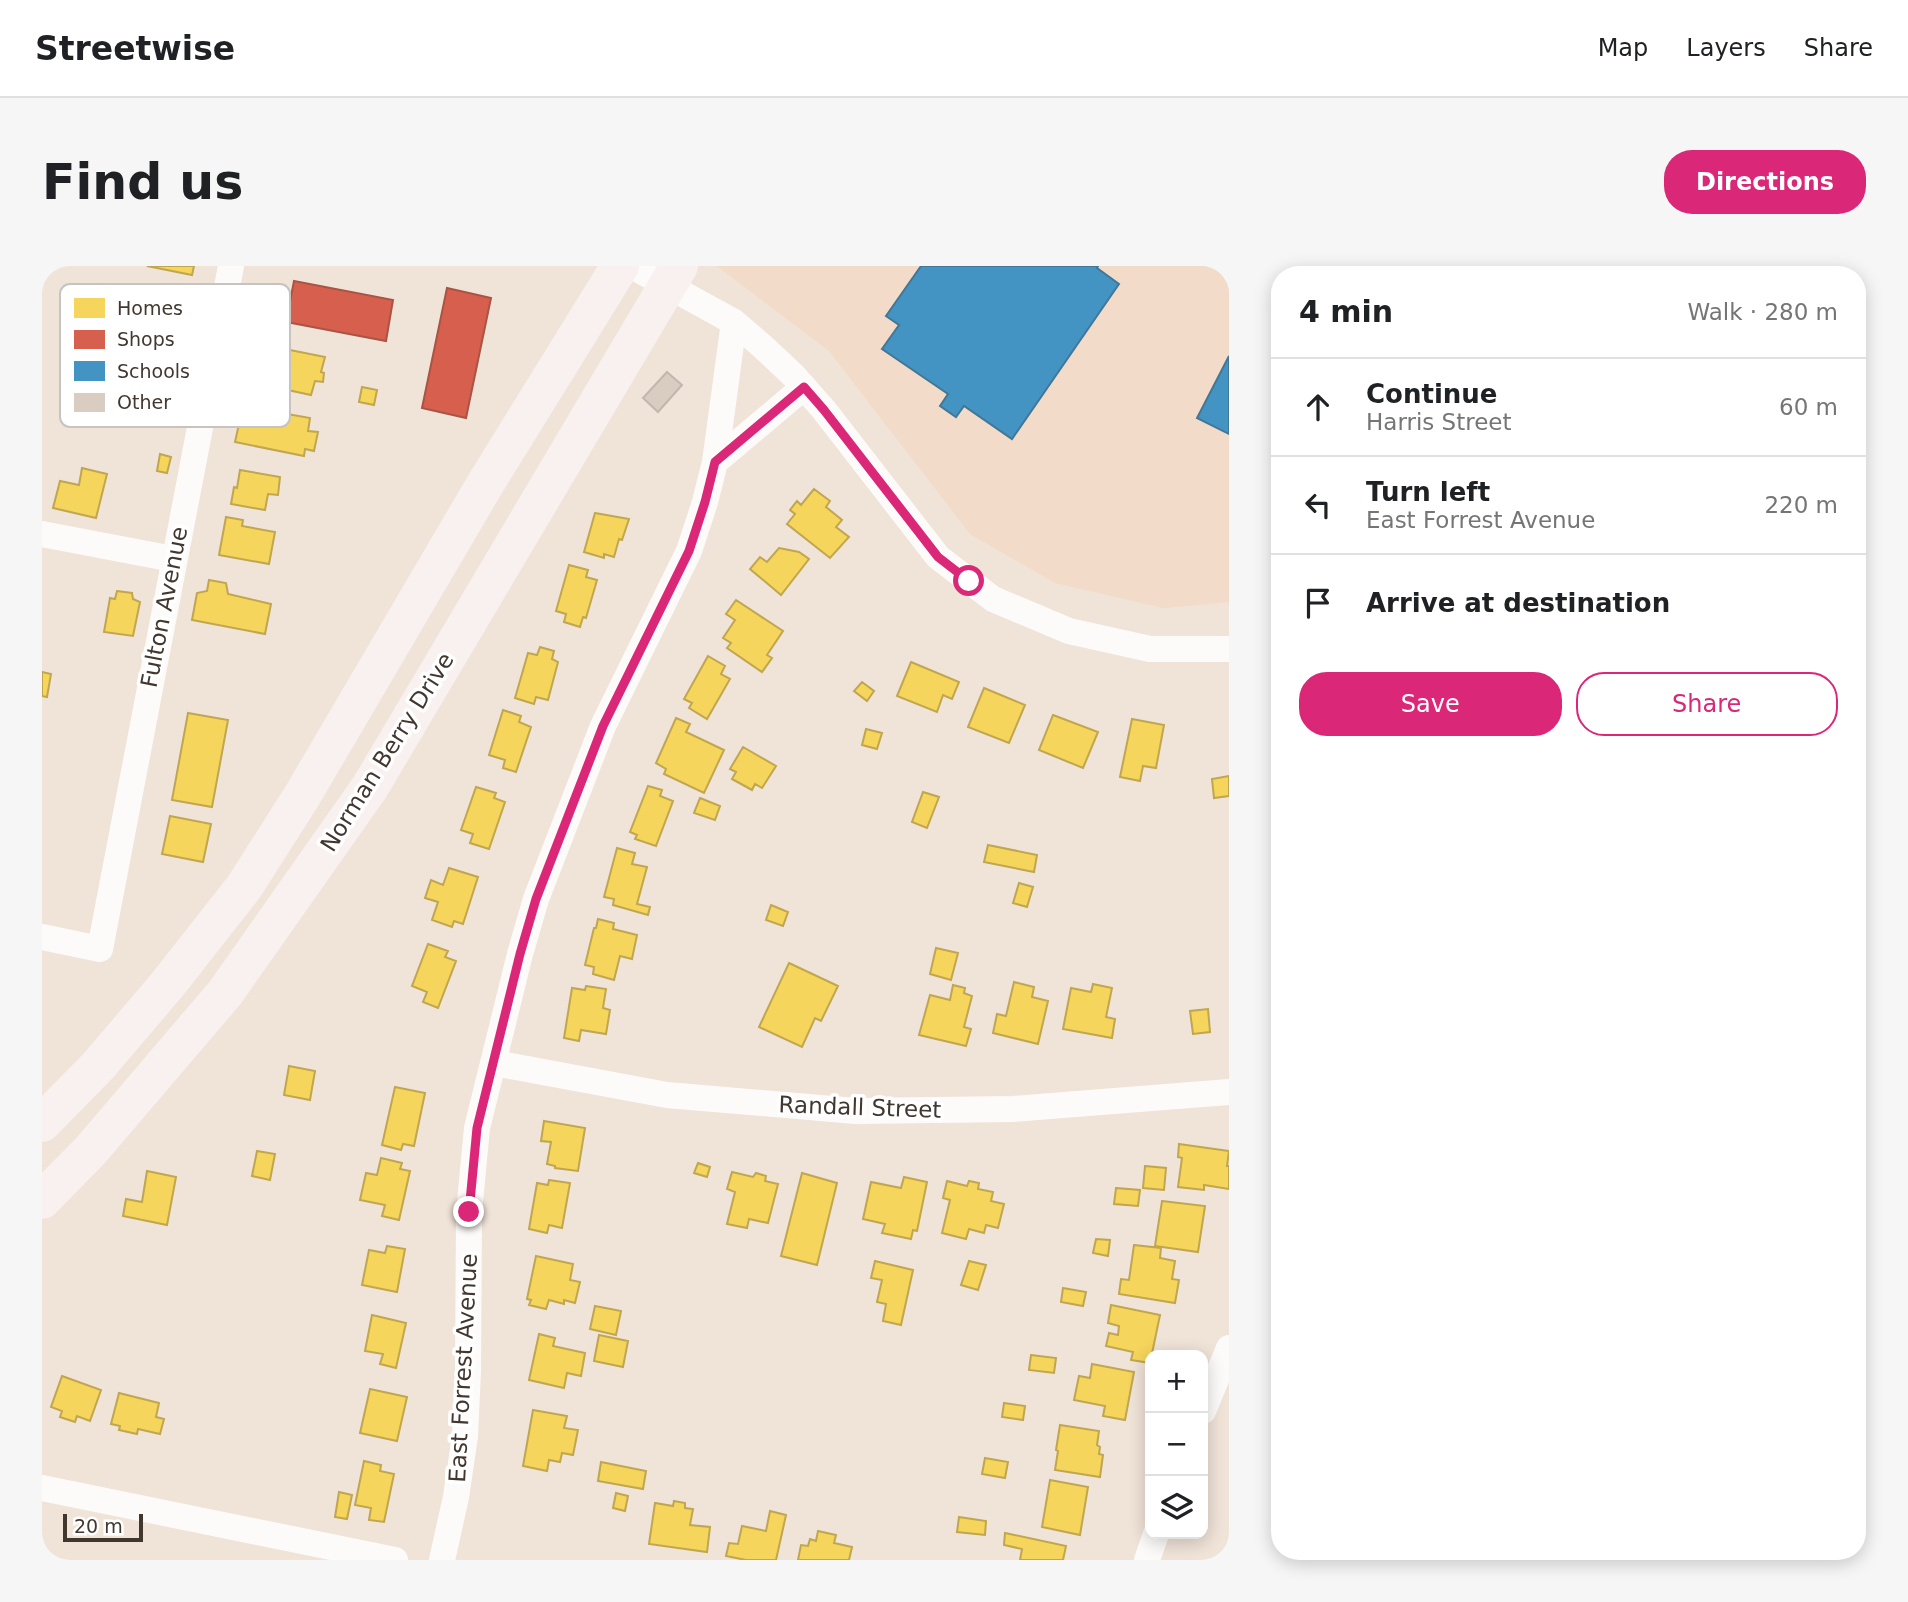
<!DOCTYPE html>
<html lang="en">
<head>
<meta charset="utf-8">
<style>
	body { margin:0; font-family:"DejaVu Sans",sans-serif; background:#f6f6f6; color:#202124 }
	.controls { position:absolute; right:21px; bottom:21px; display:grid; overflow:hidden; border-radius:14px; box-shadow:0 4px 18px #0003 }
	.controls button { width:63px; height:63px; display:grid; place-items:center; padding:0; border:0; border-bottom:2px solid #e0e0e0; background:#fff; color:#202124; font:35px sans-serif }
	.scale { position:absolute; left:21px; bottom:18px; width:80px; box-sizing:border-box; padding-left:7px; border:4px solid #41372f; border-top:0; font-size:19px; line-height:24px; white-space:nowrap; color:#41372f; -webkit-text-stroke:5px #fff; paint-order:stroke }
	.stop { position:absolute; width:21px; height:21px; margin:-16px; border:5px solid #db2777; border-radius:50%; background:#fff }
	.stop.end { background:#db2777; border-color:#fff; box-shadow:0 2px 7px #0008 }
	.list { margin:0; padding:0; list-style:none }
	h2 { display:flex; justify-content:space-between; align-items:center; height:91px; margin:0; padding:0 28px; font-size:30px }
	h2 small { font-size:23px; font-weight:400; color:#757577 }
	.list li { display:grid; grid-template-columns:46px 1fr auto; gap:21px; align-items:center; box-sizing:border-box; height:98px; padding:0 28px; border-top:2px solid #e0e0e0 }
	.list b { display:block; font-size:26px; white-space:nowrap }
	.list p { margin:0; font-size:23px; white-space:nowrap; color:#757577 }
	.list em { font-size:23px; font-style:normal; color:#757577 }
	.actions { display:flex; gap:14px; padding:21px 28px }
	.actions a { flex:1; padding:16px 0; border:2px solid #db2777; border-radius:28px; text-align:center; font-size:24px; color:#db2777 }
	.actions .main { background:#db2777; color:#fff }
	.icon { flex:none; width:38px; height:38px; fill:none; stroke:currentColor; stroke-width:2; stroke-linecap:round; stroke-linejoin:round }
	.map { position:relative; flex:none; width:1187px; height:1294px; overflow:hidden; border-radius:28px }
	header { display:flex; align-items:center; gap:42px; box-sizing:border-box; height:98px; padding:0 35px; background:#fff; border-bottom:2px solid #e0e0e0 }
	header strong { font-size:33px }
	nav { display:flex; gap:38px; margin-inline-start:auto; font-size:24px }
	.intro { display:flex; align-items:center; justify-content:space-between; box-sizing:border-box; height:168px; padding:0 42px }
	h1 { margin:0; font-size:49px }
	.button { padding:18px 32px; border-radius:28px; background:#db2777; color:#fff; font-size:24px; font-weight:700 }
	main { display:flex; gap:42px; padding:0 42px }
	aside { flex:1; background:#fff; border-radius:28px; box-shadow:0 4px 18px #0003 }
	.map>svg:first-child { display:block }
	.built { fill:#f2dbc8 }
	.homes { fill:#f6d55c; stroke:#c0a64e; stroke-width:2 }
	.shops { fill:#d6604d; stroke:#a95444; stroke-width:2 }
	.schools { fill:#4393c3; stroke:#427797; stroke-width:2 }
	.building { fill:#d9ccc0; stroke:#c1b7af; stroke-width:2 }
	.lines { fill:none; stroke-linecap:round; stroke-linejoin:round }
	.street { stroke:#fdfbf9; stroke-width:26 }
	.secondary { stroke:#f8f1f0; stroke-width:38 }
	.route { stroke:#db2777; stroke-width:9 }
	.labels { text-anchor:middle; stroke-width:7; stroke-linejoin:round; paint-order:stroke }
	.street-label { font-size:23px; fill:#41372f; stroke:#fff }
	.key { fill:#fff; stroke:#c6c3c1; stroke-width:2 }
	.key-label { font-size:19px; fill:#41372f }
</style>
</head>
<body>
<header>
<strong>Streetwise</strong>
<nav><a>Map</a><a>Layers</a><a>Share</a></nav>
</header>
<div class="intro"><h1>Find us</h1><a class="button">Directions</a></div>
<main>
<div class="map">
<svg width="1187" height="1294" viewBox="0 0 1187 1294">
	<rect width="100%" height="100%" fill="#f0e3d8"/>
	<path class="built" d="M675 0H1187V336L1122 342 1013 317 928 268 787 85Z"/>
	<path class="homes" d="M105 0H152L150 9Z
		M213 77 283 91 279 106 282 107 281 116 273 115 269 129 204 115Z
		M320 121 335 124 332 139 317 136Z
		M201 140 268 152 266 165 276 166 272 185 263 183 262 190 193 176Z
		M118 188 129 191 125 207 115 205Z
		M40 202 65 208 54 252 11 242 18 215 37 219Z
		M198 204 238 211 236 229 226 228 223 244 189 238 192 221 195 222Z
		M772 223 788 235 784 241 800 254 794 261 807 271 788 292 745 258 753 248 748 244 755 235 759 239Z
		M553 247 587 253 580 274 577 273 572 291 562 288V292L542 286Z
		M184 251 201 254 200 260 233 266 227 298 177 289Z
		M737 282 757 286 767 293 739 329 708 303 718 291 725 296Z
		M527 299 546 304 544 311 555 314 544 352 541 351 538 361 522 356 524 348 514 345Z
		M167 314 184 317 186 328 229 338 223 368 150 354 155 327 165 325Z
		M75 325 90 327 91 333 98 336 91 370 62 366 68 332 73 333Z
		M694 334 741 365 725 389 730 392 720 406 685 382 689 377 681 372 693 354 684 348Z
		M498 381 512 385 510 393 516 396 506 434 494 431 492 438 473 432 486 387 495 389Z
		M666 390 683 400 679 408 688 413 665 453 647 442 650 437 642 433Z
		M869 396 917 416 910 433 901 429 895 446 855 430Z
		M0 406 9 408 5 431 0 430Z
		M820 416 832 425 825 435 812 425Z
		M942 422 983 439 967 477 926 461Z
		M461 444 479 450 477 456 489 461 474 506 461 502 463 494 447 489Z
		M146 447 186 454 170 541 130 534Z
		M1011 449 1056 466 1041 502 997 484Z
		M634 452 648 458 644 466 682 484 662 527 622 508 624 503 614 497Z
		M1090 453 1122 459 1114 502 1101 500 1098 515 1078 511Z
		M824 463 840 467 835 483 820 479Z
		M701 481 734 500 720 522 713 518 710 524 690 513 694 506 688 503Z
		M1187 510V530L1172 532 1170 513Z
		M606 520 620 524 618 530 631 535 614 580 593 573 595 569 588 566Z
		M434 521 454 527 452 532 463 536 447 583 428 577 431 568 419 564Z
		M881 526 897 531 885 562 870 556Z
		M658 532 678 540 673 554 652 547Z
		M128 550 169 558 161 596 120 588Z
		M946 579 995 589 992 606 942 596Z
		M575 582 593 587 590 598 605 601 595 638 608 641 606 649 571 639 572 633 562 631Z
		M407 602 436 611 421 658 412 655 410 661 390 654 396 636 383 632 389 614 401 619Z
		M977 617 991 621 985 641 971 637Z
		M729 639 746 646 741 660 724 654Z
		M556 653 572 657 571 663 595 669 590 693 578 690 572 714 551 708 552 701 543 699 552 662H554Z
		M386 678 406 685 403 691 414 695 396 742 381 736 385 726 370 720Z
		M894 682 916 687 909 714 888 708Z
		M747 697 796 720 779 755 773 752 760 781 717 761Z
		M972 716 992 721 990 731 1006 735 996 778 951 767 955 748 964 750Z
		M1051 718 1070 722 1064 751 1073 753 1070 772 1021 763 1029 722 1049 726Z
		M911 719 923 722 922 727 930 730 922 761 929 763 924 780 877 769 888 729 908 734Z
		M544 720 564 723 561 742 568 744 564 768 539 764 537 775 522 772 530 722 543 724Z
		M1166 743 1168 766 1151 768 1148 745Z
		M247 800 273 805 268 834 242 829Z
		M353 821 383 827 372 880 361 878 359 884 340 879Z
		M502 855 543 862 536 905 513 902V900L505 898 509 876 499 875Z
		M1137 878 1187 885 1185 900H1187V923L1162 919V924L1136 921 1140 892 1136 891Z
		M215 885 233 888 228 914 210 910Z
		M339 892 360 897 358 903 368 905 357 954 340 950 343 939 318 934 324 907 335 909Z
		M656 897 668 901 665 911 652 907Z
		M1103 900 1124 902 1122 924 1101 922Z
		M105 905 134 911 125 959 81 950 84 933 100 936Z
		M690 906 711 911 714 907 724 910 723 915 736 918 726 957 707 953 705 962 685 958 693 926 685 923Z
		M760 907 795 917 775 999 739 990Z
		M862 911 885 916 875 965 871 964 869 973 840 967 843 958 821 953 829 916 859 922Z
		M507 914 528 917 520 962 507 959 505 967 487 963 495 917 506 919Z
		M905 915 925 920 927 915 937 917 936 923 951 926 949 935 962 938 956 962 944 959 942 967 927 963 924 973 900 967 908 934 901 932Z
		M1074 922 1098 924 1096 940 1072 938Z
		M1120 935 1163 940 1156 986 1113 980Z
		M1054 973 1068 974 1066 990 1051 987Z
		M1092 979 1119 982 1118 992 1133 995 1130 1013 1137 1014 1133 1037 1077 1028 1079 1013 1087 1014Z
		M345 980 363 983 355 1026 320 1019 327 984 343 987Z
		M494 990 531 998 528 1014 538 1016 533 1037 522 1034V1038L507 1034 504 1043 487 1039 489 1034 485 1033Z
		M833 995 871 1004 859 1059 841 1055 844 1038 835 1036 840 1014 829 1012Z
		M927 995 944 999 936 1024 919 1019Z
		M1021 1022 1044 1026 1041 1040 1019 1036Z
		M1069 1039 1118 1049 1108 1097 1089 1094 1091 1086 1064 1080 1067 1067 1076 1069 1077 1060 1066 1057Z
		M553 1040 579 1045 574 1069 548 1063Z
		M330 1049 364 1057 354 1102 338 1098 341 1088 323 1085Z
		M497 1068 513 1072 511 1080 543 1087 539 1110 525 1107 522 1122 487 1114Z
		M557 1069 586 1075 581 1101 552 1095Z
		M989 1089 1014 1092 1012 1107 987 1104Z
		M1050 1098 1092 1106 1083 1154 1061 1150 1063 1140 1032 1134 1037 1110 1048 1112Z
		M20 1110 59 1124 48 1155 35 1150 33 1156 18 1151 20 1145 9 1141Z
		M328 1123 365 1131 355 1175 318 1167Z
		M77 1127 117 1137 114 1151 122 1153 118 1168 96 1163 95 1168 77 1164 78 1160 69 1158Z
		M962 1137 983 1140 981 1154 960 1151Z
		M491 1144 525 1150 522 1162 536 1164 531 1189 520 1187 518 1196 507 1194 505 1205 481 1200Z
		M1018 1159 1057 1165 1055 1179 1058 1181 1057 1188 1061 1189 1058 1211 1013 1204 1016 1185 1014 1184Z
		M943 1192 966 1196 963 1212 940 1208Z
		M322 1195 339 1199 338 1205 352 1208 342 1256 327 1254 329 1242 313 1239Z
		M559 1196 604 1205 601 1223 556 1215Z
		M1008 1214 1046 1221 1038 1269 1000 1261Z
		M297 1226 310 1229 305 1253 293 1251Z
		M574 1227 586 1230 583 1245 571 1242Z
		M632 1235 643 1237V1242L651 1243 648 1259 668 1261 665 1286 607 1278 613 1237 631 1240Z
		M728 1245 744 1249 734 1294H704L684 1290 687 1277 696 1278 700 1260 724 1265Z
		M917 1251 944 1255 943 1269 915 1266Z
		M776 1265 794 1269 792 1277 810 1281 807 1294H756L759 1279 766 1280 768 1273 774 1275Z
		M963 1267 1024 1280 1021 1294H978L980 1283 962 1279Z"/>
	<path class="shops" d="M252 15 351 34 344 75 244 56Z
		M405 22 449 32 424 152 380 142Z"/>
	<path class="schools" d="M879 0H1056L1055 2 1077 18 970 173 922 140 914 151 898 140 906 128 840 83 857 59 844 50Z
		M1187 90V168L1155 152Z"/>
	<path class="building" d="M625 106 640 119 616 146 601 132Z"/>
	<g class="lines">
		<path class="street" d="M590 0 692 56 720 80 752 110 782 144 896 291 951 333 1027 365 1108 383H1187
			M673 196 692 56
			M0 268 131 293
			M0 671 58 683 189 0
			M452 797 625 829 814 845 970 843 1187 826
			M1161 1145 1187 1082
			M0 1222 353 1294
			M400 1294 414 1231 423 1170 426 1105 427 946 435 862 478 688 494 633 561 460 647 285 663 236 673 196 762 121
			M1105 1294 1114 1268"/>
		<path class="secondary" d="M0 857 56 800 125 719 202 621 260 530 442 220 578 0
			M0 934 49 884 183 727 328 521 637 0"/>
	</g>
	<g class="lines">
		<path class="route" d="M427 946 435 862 478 688 494 633 561 460 647 285 663 236 673 196 762 121 782 144 896 291 927 315"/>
	</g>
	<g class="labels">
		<g class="street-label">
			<text transform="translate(122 341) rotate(-79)" y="8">Fulton Avenue</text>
			<text transform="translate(345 486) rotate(-58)" y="8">Norman Berry Drive</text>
			<text transform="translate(818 841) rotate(2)" y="8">Randall Street</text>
			<text transform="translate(421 1102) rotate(-87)" y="8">East Forrest Avenue</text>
		</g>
	</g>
	<rect x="18" y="18" width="230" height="143" rx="10" class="key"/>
	<rect x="32" y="32" width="31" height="20" fill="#f6d55c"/>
	<rect x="32" y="64" width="31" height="19" fill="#d6604d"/>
	<rect x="32" y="95" width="31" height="20" fill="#4393c3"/>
	<rect x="32" y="127" width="31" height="19" fill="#d9ccc0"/>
	<g class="key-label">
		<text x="75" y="49">Homes</text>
		<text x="75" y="80">Shops</text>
		<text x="75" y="112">Schools</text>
		<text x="75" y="143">Other</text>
	</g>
</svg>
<div class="controls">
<button>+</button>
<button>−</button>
<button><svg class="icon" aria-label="layers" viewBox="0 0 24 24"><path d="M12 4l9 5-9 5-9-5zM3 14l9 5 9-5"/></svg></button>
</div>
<div class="scale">20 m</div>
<div class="stop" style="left:927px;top:315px"></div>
<div class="stop end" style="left:427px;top:946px"></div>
</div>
<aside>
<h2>4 min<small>Walk · 280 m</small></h2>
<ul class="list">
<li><svg class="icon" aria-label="ahead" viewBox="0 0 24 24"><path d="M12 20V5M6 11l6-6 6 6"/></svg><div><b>Continue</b><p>Harris Street</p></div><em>60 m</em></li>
<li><svg class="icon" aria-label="left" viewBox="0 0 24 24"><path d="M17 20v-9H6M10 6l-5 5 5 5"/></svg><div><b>Turn left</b><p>East Forrest Avenue</p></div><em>220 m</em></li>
<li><svg class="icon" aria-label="arrive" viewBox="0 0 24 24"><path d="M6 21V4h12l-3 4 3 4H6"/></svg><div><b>Arrive at destination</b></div></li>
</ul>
<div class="actions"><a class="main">Save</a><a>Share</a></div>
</aside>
</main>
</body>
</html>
